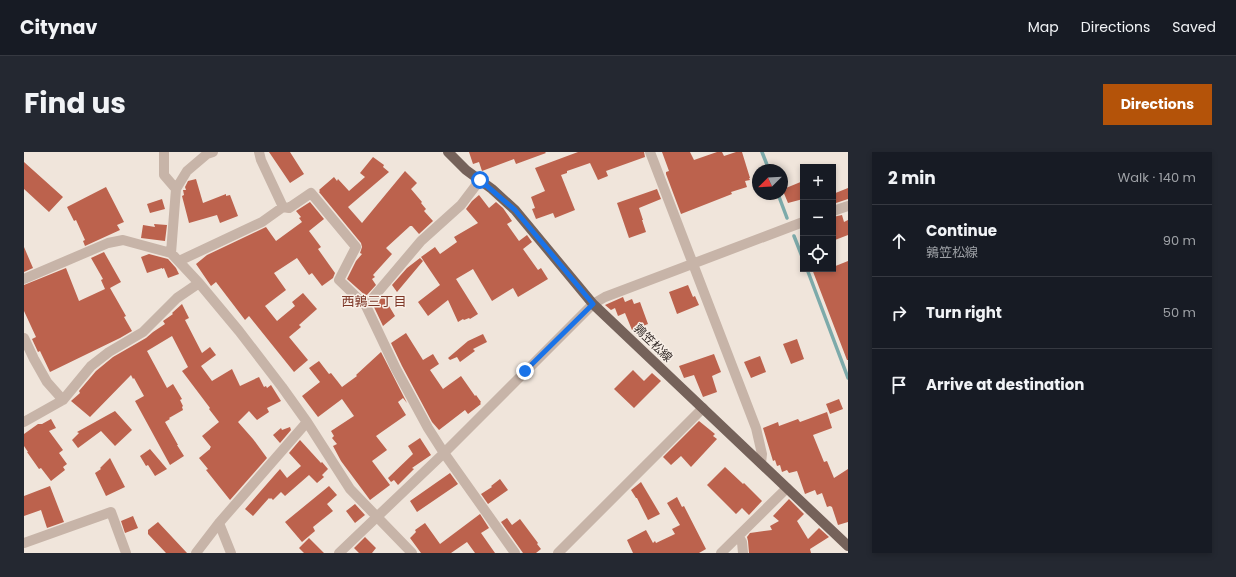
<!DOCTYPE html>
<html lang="en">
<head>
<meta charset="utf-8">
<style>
	body { margin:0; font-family:Poppins,"Noto Sans JP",sans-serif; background:#242831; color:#f1f3f6 }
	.controls { position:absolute; right:12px; top:12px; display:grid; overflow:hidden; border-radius:0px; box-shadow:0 2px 6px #0003 }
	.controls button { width:36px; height:36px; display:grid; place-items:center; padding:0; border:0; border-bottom:1px solid #363941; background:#171b24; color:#f1f3f6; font:20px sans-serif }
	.compass { position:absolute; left:728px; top:12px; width:36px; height:36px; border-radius:50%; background:#171b24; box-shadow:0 2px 6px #0003; rotate:246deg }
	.stop { position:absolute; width:12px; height:12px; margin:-9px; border:3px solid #1a73e8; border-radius:50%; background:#fff }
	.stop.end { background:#1a73e8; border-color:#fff; box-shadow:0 1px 4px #0008 }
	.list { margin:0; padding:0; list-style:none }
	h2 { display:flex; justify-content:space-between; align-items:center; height:52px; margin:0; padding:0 16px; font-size:17px }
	h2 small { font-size:13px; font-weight:400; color:#9ea1a6 }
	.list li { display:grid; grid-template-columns:26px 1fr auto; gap:12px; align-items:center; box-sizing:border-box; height:72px; padding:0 16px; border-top:1px solid #363941 }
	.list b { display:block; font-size:15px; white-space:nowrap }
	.list p { margin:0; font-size:13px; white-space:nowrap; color:#9ea1a6 }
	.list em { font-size:13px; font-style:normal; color:#9ea1a6 }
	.icon { flex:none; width:22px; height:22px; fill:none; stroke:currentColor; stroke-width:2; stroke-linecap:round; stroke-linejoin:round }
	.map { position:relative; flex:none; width:824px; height:401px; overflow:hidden; border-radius:0px }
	header { display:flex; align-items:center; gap:24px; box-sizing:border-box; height:56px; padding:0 20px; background:#171b24; border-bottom:1px solid #363941 }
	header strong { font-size:19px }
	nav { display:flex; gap:22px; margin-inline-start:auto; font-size:14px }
	.intro { display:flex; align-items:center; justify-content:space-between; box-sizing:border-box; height:96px; padding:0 24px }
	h1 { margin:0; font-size:28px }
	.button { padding:10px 18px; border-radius:0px; background:#b45309; color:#fff; font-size:14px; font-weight:700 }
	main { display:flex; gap:24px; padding:0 24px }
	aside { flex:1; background:#171b24; border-radius:0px; box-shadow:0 2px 6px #0003 }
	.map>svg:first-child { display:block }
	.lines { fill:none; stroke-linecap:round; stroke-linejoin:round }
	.stream { stroke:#7daaaa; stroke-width:3.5 }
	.building { fill:#bc624d }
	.minor { stroke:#c7b4a8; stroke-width:10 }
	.major { stroke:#75625a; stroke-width:10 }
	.route { stroke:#1a73e8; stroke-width:5 }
	.labels { text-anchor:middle; stroke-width:3; stroke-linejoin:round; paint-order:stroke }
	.street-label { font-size:12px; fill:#342b28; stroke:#f8efe7 }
	.neighbourhood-label { font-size:13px; fill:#7d3727; stroke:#f8efe7 }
</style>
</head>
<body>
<header>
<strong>Citynav</strong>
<nav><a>Map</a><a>Directions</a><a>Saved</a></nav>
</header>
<div class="intro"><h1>Find us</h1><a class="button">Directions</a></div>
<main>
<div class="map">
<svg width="824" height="401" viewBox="0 0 824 401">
	<rect width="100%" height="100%" fill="#f0e5db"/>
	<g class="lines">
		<path class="stream" d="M738 0 745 18
			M754 42 763 66
			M770 84 779 107
			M783 117 824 226"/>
	</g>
	<path class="building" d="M245 0H266L280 22 266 31Z
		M445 0H521L522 1 492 12 490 7 458 19 455 10 449 12Z
		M554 0H620L621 5 582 19 584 24 574 28 566 11 543 19V21L537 23 551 58 531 66 529 61 512 67 508 57 511 56 507 45 521 39 511 16Z
		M638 0H666L670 8 693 0H698L700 4 712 0H718L726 26H725L726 28 721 29 723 35 707 40 708 42 657 62 642 22V20L645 19Z
		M349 5 360 13 359 15 365 20 324 55 338 71 381 19 393 31 387 37 398 50 397 51 402 57 400 59 409 69 395 82 388 74H386L362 96 368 102 349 123 351 125 348 127 352 133 342 144 323 127 332 109 338 102 336 101 338 95 337 91 295 40 296 39 295 38 310 25 313 29 314 27 325 39 341 25 336 21Z
		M0 10 39 45 25 60 0 37Z
		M172 27 179 51 202 42V44L206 43 214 64 196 71 193 63 165 71 158 44 160 43 159 38H162L161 35 164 29Z
		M779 29V47L764 51 759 39 763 37 762 36Z
		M82 35 100 70 93 73 96 78 61 94 59 89 61 88 52 68 50 69 43 55Z
		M824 36V47L809 52V42Z
		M633 37 637 47 615 56 619 68H618L622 80 605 86 593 51Z
		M455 43 465 56 472 50 479 56 488 69 483 72 495 89 503 83 508 90 499 97 514 118 517 116 524 127 494 145 489 136 468 149 449 117 432 127 454 162 446 167 445 166 440 168 439 167 434 170 424 148 404 164 394 150 416 133 397 105 411 95 416 102 433 90 430 85 454 71 442 57 448 49Z
		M138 47 141 57 126 61 123 52Z
		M286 50 300 67 285 79 297 95 294 97 311 121 309 126 298 134 288 121 285 123 273 106 250 121 262 138 241 154 253 169 271 154 268 150 279 141 293 157 275 173 277 175 265 185 284 208 270 220 225 164 221 168 192 130 187 134 172 112 183 103 242 75 252 89 278 70 275 66 277 65 272 59Z
		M818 63 820 70 824 68V83L811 88 809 82V65Z
		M130 72 143 73 141 89 117 86 119 73 131 75Z
		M0 95 9 116 0 120Z
		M80 100 97 130 86 136 102 164 100 165 108 179 96 186 26 220 16 199 14 200 8 187 12 185 0 159V133L42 116 55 149 81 137 77 128 79 127 67 106Z
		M125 102 144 107 152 116 155 122 144 126 140 116 138 117V116L123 121 117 105Z
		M396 106 399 109 373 140 368 133 383 116Z
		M824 109V208H823L788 117H809V115Z
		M664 133 669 145 671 144 675 153 653 162 645 140Z
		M359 144 371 164 359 174 350 155Z
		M599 145 601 150 608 147 610 152 616 150 624 172 608 178 601 161 594 164 591 156 587 158 581 153Z
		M158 152 165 166 161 168 178 201 186 195 192 203 177 214 188 229 208 217 216 234 235 225 240 235 242 234 243 236 247 233 257 249 243 256 245 260 233 268 225 259 214 270 229 287 243 306 206 348 182 318 184 317 175 306 186 297V296L187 295 178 284 195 270 185 257 186 256 158 219 164 215 148 184 123 199 143 236 149 232 158 247 156 248 159 254 158 255 159 258 145 266 146 267 141 270 154 293H153L160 304 146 313 111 249 120 244 110 226 109 227 107 223 66 265 47 249 56 241 55 239 72 219 89 205 122 186 129 180 141 172 139 169 149 162 148 161Z
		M382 181 399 208 409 202 415 212 406 218 419 237 437 224 451 244 452 243 457 250 456 251 457 252 444 262 441 258 415 278 408 270 378 214 367 191Z
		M459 182 463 190 449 197 451 199 436 210 433 205 426 208 424 206 444 189Z
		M773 187 780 207 767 212 759 192Z
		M357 200 383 251 379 246 374 250 382 263 352 284 363 298 348 309 366 333 346 348 317 309 309 294 313 292 308 286 310 284 307 279 330 264 318 247 294 265 278 244 296 230 285 216 295 209 305 222 307 221 318 235 333 224 332 223Z
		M690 202 697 220 688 224 693 240 679 245 670 223 660 226 655 214Z
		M736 204 742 220 727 226 720 210Z
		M609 218 620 229 628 221 637 229 610 256 590 237Z
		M815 247 819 257 806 262 802 252Z
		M91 259 108 278 91 294 77 279 54 296 48 288 55 281 53 280Z
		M803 260 808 276 789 283 800 310 803 309 810 326 824 317V370L814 373 808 355 806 354 803 355 798 341 793 343 791 338 781 342 773 319 765 321 763 318 758 320 756 313 753 314 751 308 749 309 739 276 754 270 755 274 774 267 776 270Z
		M27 267 32 276 25 279 39 298 35 301 43 312 39 315 41 318 27 329 17 316 15 317 3 300H4L0 294V282L14 272H18Z
		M675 269 691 282 689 284 693 287 667 315 657 304 647 313 639 305Z
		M266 275 267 278 256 291 249 283 257 276 258 278Z
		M396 286 407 303 388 316 390 317 374 333 370 328 367 330 364 326 389 302 384 294Z
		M276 288 297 311 298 310 304 317 298 323 300 325 293 331 285 323 261 344 257 340 249 348 247 346 246 347 245 346 229 364 221 357 256 317 263 326 277 314 265 301Z
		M126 297 143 317 131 324 124 313 122 314 116 304Z
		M86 306 101 335 82 344 71 321 77 317 76 316Z
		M701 315 717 330 719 332 720 331 738 349 725 363 718 356 712 362 683 333Z
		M426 321 434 332 393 360 386 349Z
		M476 327 484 338 464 352 457 342 468 335 467 334Z
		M617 330 636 362 624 368 613 346H612L607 338Z
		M26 334 40 370 23 376 17 358 0 364V344Z
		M305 334 313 343 303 352 309 359 289 375 291 379 278 390 261 370Z
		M653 345 658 355 660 354 682 397 675 401H609L603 388 622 378 629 391 631 389 632 391 651 382 648 377 656 373 643 351Z
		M765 347 780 362 773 369 784 387 795 376 805 385 786 397 787 401H725L724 389 723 385 726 381 748 378 746 374 755 369 749 364Z
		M331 352 341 363 331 371 322 359Z
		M456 362 465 376 457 381 471 401H451L443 390 427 401H397L386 386 392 380 391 378 401 371 416 392Z
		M109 364 114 376 101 381 97 369Z
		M483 366 488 373 496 367 514 391 513 392 517 397 512 401H499L477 370Z
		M134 370 163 401H142L124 382V378Z
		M341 385 352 396 348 401H335L330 396Z
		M285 386 300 401H280L275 396Z"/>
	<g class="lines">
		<path class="minor" d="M140 0V23L152 37
			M626 0 732 276 738 302 737 311
			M456 28 437 53 397 89 342 154 372 217 404 276 420 301 491 401
			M259 55 265 56 287 41 332 95 315 128 342 154
			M809 59 824 54
			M147 101 152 37 163 19 183 2 189 0
			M155 109 238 70 259 55 237 8 235 0
			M0 127 84 91 99 88 147 101 175 131 215 179 258 235 283 270 326 337 388 401
			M0 186 10 207 23 230 39 248
			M0 270 39 248 67 214 85 200 119 180 153 146 175 131
			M195 371 207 401
			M715 385 718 390 719 401
			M0 391 87 360 102 401
			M172 401 195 371 283 270
			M315 401 420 301 569 152 581 145 779 70
			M534 401 679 256
			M697 401 763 336"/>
		<path class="major" d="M424 0 442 18 468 37 491 58 569 152 824 394"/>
	</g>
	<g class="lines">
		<path class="route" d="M456 28 491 58 569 152 501 219"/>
	</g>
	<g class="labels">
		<g class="street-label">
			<text transform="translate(629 191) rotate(44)" y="4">鶉笠松線</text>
		</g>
		<g class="neighbourhood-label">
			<text x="350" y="154">西鶉三丁目</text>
		</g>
	</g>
</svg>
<div class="controls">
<button>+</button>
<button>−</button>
<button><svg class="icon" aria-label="locate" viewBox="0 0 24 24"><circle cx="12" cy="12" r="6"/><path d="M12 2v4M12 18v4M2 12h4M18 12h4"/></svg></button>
</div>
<svg class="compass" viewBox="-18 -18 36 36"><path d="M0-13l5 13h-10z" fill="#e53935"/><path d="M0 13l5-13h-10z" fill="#9ea1a6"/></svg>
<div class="stop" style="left:456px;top:28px"></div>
<div class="stop end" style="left:501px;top:219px"></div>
</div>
<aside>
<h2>2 min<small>Walk · 140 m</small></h2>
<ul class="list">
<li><svg class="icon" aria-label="ahead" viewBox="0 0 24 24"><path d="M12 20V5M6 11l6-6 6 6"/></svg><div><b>Continue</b><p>鶉笠松線</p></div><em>90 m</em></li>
<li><svg class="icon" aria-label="right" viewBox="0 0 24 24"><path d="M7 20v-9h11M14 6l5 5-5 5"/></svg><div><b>Turn right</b></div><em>50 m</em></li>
<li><svg class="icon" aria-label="arrive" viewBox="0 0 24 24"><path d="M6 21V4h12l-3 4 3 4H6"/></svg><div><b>Arrive at destination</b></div></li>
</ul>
</aside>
</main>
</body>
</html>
